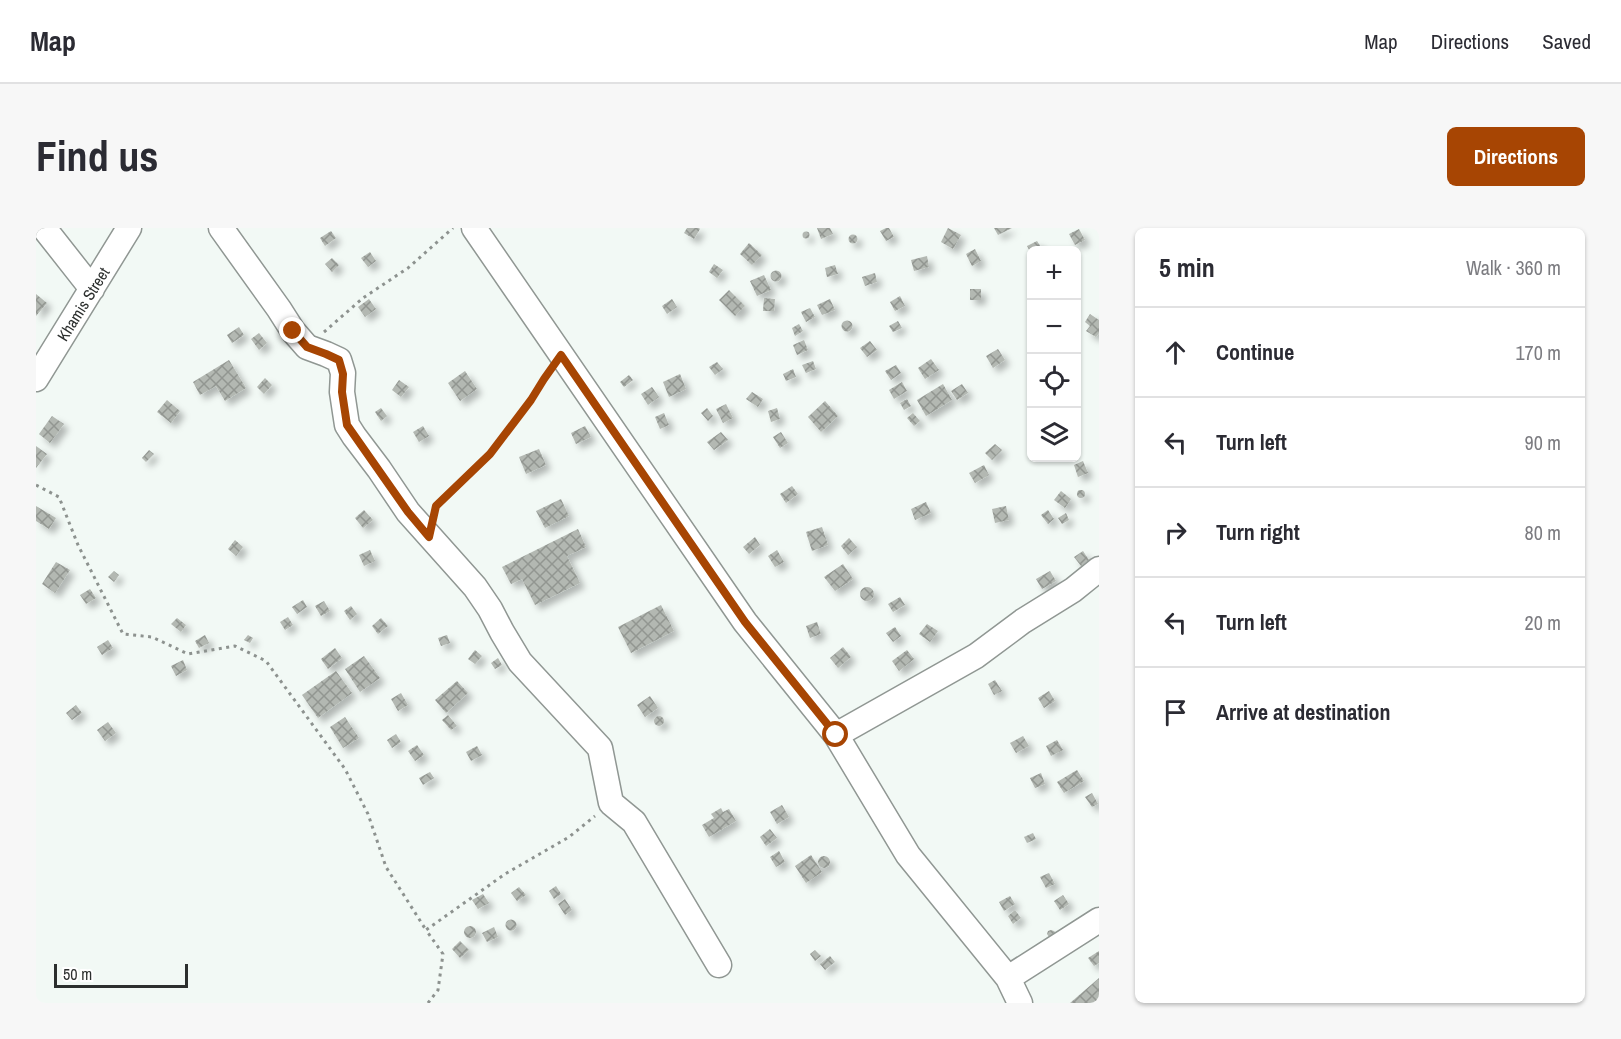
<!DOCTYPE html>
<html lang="en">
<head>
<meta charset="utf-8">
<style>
	body { margin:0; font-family:"Archivo Narrow",sans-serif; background:#f7f7f7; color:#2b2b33 }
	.controls { position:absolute; right:18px; top:18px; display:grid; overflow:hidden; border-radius:9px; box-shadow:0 2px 4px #0004 }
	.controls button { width:54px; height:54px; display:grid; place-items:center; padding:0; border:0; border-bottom:2px solid #e1e1e2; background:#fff; color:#2b2b33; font:30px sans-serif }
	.scale { position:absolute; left:18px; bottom:15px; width:134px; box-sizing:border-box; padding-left:6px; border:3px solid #2c2f2e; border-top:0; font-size:16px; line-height:21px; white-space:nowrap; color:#2c2f2e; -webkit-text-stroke:4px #fff; paint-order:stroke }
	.stop { position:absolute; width:18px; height:18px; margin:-14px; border:4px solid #a74503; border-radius:50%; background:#fff }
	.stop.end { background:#a74503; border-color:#fff; box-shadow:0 2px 6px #0008 }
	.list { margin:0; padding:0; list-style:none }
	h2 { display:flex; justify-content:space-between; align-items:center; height:78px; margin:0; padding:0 24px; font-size:26px }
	h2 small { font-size:20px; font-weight:400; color:#7c7c81 }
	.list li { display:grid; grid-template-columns:39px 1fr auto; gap:18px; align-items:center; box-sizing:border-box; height:90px; padding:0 24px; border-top:2px solid #e1e1e2 }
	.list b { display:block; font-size:22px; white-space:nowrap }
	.list em { font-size:20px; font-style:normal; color:#7c7c81 }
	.icon { flex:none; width:33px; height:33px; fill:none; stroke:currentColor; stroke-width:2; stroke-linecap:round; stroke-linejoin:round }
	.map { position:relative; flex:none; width:1063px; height:775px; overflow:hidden; border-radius:9px }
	header { display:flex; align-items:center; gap:36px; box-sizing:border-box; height:84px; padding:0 30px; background:#fff; border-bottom:2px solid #e1e1e2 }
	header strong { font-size:28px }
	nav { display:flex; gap:33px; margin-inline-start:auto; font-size:21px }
	.intro { display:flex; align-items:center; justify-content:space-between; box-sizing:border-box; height:144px; padding:0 36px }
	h1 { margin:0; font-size:42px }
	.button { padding:15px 27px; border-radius:9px; background:#a74503; color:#fff; font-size:21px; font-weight:700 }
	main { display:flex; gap:36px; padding:0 36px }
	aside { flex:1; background:#fff; border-radius:9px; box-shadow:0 2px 4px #0004 }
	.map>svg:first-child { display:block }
	.building { fill:url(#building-cross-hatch); filter:url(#shadow) }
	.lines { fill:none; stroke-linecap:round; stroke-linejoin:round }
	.minor-casing { stroke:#909793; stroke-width:27 }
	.path { stroke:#8d928f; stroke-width:3; stroke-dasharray:3 4.5; stroke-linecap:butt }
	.minor { stroke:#fff; stroke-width:24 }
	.route { stroke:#a74503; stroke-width:8 }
	.labels { text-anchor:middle; stroke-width:4.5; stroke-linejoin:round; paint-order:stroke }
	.street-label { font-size:16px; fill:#2c2f2e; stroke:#fff }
</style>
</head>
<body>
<header>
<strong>Map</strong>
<nav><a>Map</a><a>Directions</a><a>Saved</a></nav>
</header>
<div class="intro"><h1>Find us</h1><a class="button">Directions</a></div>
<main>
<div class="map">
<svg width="1063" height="775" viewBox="0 0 1063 775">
	<defs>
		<pattern id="building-cross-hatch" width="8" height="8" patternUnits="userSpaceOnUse" patternTransform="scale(1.5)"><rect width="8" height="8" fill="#b3b8b2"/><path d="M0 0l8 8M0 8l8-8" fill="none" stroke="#929691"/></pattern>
		<filter id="shadow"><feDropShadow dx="5" dy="5" stdDeviation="3" flood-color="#0004"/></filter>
	</defs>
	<rect width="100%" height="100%" fill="#f2f9f5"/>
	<path class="building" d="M651 0H663L664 1 658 11 648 5Z
		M781 0H794L797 6 785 11Z
		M850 0H853L858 9 850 13 844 3Z
		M912 0 925 7 917 21 905 14Z
		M958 0H976L962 7Z
		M1043 1 1049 12 1039 17 1033 6Z
		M295 3 300 10 289 18 284 10Z
		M766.5 7a3.5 3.5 0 1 1 7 0a3.5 3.5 0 1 1-7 0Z
		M812.5 11a4.5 4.5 0 1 1 9 0a4.5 4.5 0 1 1-9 0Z
		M1001 13 1007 22H996V27L991 18Z
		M713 15 726 27 716 37 704 26Z
		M939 21 945 33 936 38 930 26Z
		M334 24 340 33 332 39 325 30Z
		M891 28 893 39 878 43 875 32Z
		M296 30 303 37 296 44 289 36Z
		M678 36 687 42 681 50 673 44Z
		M799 37 802 46 791 49 789 40Z
		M734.5 48a5.5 5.5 0 1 1 11 0a5.5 5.5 0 1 1-11 0Z
		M839 45 841 54 829 58 826 49Z
		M728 47 735 62 721 68 714 53Z
		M934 61H945V72H934Z
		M693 62 709 78 699 88 683 72Z
		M0 66 11 75 0 88Z
		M864 68 869 78 859 83 854 74Z
		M728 70 739 71 738 83H727Z
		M333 71 340 81 329 89 322 79Z
		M636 71 641 79 631 86 626 78Z
		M794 71 799 82 786 87 781 77Z
		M774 80 779 89 770 94 765 84Z
		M1054 86 1063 92V105L1060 109 1050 103 1054 98 1049 94Z
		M805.5 98a5.5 5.5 0 1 1 11 0a5.5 5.5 0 1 1-11 0Z
		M862 93 866 100 857 104 853 98Z
		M763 96 767 103 759 108 756 100Z
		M203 99 208 107 196 115 191 107Z
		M223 105 231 115 223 122 215 111Z
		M768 112 772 122 761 127 757 117Z
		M834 113 841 122 831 129 824 120Z
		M962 121 969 132 957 140 950 128Z
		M895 131 903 142 889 151 882 140Z
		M193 132 210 160 189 173 180 158 164 167 157 154Z
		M777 133 780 141 770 145 766 137Z
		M681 134 687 141 679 147 673 139Z
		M860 137 865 145 855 152 849 143Z
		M757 141 760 149 750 153 747 146Z
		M429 143 441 161 424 173 412 155Z
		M644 146 650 161 633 169 627 154Z
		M593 147 597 152 588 159 584 154Z
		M229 150 236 157 228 166 221 159Z
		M363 152 373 159 365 169 356 162Z
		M866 154 871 163 858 171 853 162Z
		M907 156 916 172 890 188 881 172Z
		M926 156 932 165 921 172 915 163Z
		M616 159 623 169 612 177 605 166Z
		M716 164 727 171 722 179 710 171Z
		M871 171 875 178 868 182 864 175Z
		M131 172 144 183 135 195 121 184Z
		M789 173 802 188 785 204 772 189Z
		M690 176 697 190 687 195 680 181Z
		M345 180 351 188 345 193 339 184Z
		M671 180 677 188 672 193 665 185Z
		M741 180 744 191 735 194 732 183Z
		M628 185 633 197 624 201 619 189Z
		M877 185 884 193 878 198 871 190Z
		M16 188 28 196 14 215 3 206Z
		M387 198 393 208 383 214 377 204Z
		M549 198 555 209 540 216 535 205Z
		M685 204 692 212 678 222 671 214Z
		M745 204 752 215 744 220 737 209Z
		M959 216 966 222 956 232 949 225Z
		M0 218 11 226 0 240Z
		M503 221 510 237 490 246 483 229Z
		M113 222 118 226 110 234 106 230Z
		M1047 233 1052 245 1042 249 1038 237Z
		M948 237 953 247 939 255 933 245Z
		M756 258 762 266 750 275 744 266Z
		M1041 266a4 4 0 1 1 8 0a4 4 0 1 1-8 0Z
		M1025 263 1035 271 1029 280 1018 272Z
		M525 271 533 288 509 300 500 283Z
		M890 274 895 285 879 292 875 281Z
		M0 278 20 290 13 301 0 293Z
		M970 278 973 292 959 295 956 281Z
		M328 282 337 292 327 300 319 290Z
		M1012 282 1018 291 1012 296 1005 287Z
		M1030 285 1033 292 1026 296 1022 290Z
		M786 299 792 317 776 323 770 304Z
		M542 301 550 319 531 328 544 355 499 377 486 351 475 356 466 339Z
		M719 309 724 317 713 326 707 319Z
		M813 310 821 319 812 327 805 318Z
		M199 312 207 319 200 328 192 321Z
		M334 322 339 333 328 338 323 327Z
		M741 322 748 334 739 339 732 328Z
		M1047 323 1053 332 1045 338 1038 329Z
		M20 334 34 342 19 365 6 356Z
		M807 336 817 351 799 363 788 349Z
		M78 343 83 347 78 354 72 349Z
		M1014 343 1020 353 1006 361 1000 351Z
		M824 366a7 7 0 1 1 14 0a7 7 0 1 1-14 0Z
		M54 361 60 370 50 376 44 367Z
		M864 369 869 377 857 384 852 376Z
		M267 372 271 379 261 386 256 379Z
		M288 373 294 383 285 388 279 378Z
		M625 377 638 403 595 425 582 399Z
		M315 378 321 386 314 392 308 383Z
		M252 389 257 397 249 402 244 394Z
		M141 390 150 397 145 404 135 396Z
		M345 390 352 398 342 406 336 398Z
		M781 394 785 406 774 410 770 398Z
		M891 396 902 403 894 414 883 406Z
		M859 399 865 408 857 414 850 405Z
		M169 407 173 415 163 420 159 413Z
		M212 407 217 410 214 415 208 412Z
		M411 407 414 415 405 418 402 410Z
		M72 412 77 420 66 427 61 419Z
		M807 419 815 429 802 440 794 430Z
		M299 420 306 430 292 441 285 431Z
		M439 422 446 428 439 436 432 431Z
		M871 422 878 431 863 443 856 433Z
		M328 428 344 450 324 464 309 441Z
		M462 430 466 437 459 441 455 435Z
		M147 432 151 442 140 448 135 438Z
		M300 443 316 465 282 490 266 467Z
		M959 452 966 463 958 467 952 456Z
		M421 453 432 465 410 485 399 472Z
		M1013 463 1019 473 1008 480 1002 470Z
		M365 465 372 477 362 483 355 471Z
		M614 468 622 480 609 489 601 477Z
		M40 477 46 485 36 492 30 485Z
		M412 487 421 498 415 502 406 492Z
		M618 493a5 5 0 1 1 10 0a5 5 0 1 1-10 0Z
		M309 489 323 510 307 520 294 499Z
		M72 494 80 505 69 513 61 502Z
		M360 506 365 514 356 520 351 512Z
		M987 508 993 518 980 525 974 515Z
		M1021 512 1027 522 1015 528 1010 518Z
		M381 517 388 527 379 533 372 523Z
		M441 518 446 527 435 533 430 524Z
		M1041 542 1048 553 1028 565 1021 554Z
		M394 544 398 550 387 557 383 550Z
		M1005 545 1009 556 999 560 994 550Z
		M1056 565 1062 576 1056 579 1049 569Z
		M746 577 753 589 741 596 734 584Z
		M685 580 687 584 693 581 700 593 673 609 666 597 678 590 675 586Z
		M734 601 741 610 730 618 724 609Z
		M997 605 1000 611 991 615 988 609Z
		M743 623 749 634 740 639 734 629Z
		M775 627 786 644 770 655 759 638Z
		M782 634a6 6 0 1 1 12 0a6 6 0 1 1-12 0Z
		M1013 645 1019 656 1010 660 1004 649Z
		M520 658 525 666 518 671 513 663Z
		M483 659 490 667 481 673 475 665Z
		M447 666 453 675 442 681 436 672Z
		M1027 667 1033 676 1024 682 1018 673Z
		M974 668 979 676 968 683 963 674Z
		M529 671 536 682 529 687 522 676Z
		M979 682 985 690 977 696 972 688Z
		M469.5 697a5.5 5.5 0 1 1 11 0a5.5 5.5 0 1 1-11 0Z
		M428 704a6 6 0 1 1 12 0a6 6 0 1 1-12 0Z
		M458 699 462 709 451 714 446 705Z
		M1015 702 1018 703 1020 705 1016 710 1013 709 1011 706 1012 703Z
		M424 713 433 722 424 730 416 721Z
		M779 722 785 728 779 733 774 726Z
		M1063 723V735L1058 738 1052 730Z
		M794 728 799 734 789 742 784 736Z
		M1063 750V775H1034Z"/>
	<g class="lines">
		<defs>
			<path id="minor" d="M8 0 56 61
				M185 0 243 81 257 103 271 119 290 126 303 132 307 145 306 164 309 184 311 197 318 208 343 241 372 284 439 359 454 381 466 404 484 434 564 520 575 575 598 594 683 737
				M438 0 709 394 800 507 872 627 972 750 984 775
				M0 151 93 0
				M800 507 940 428 987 393 1037 362 1063 341
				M972 750 1063 692"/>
		</defs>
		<use href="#minor" class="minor-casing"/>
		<path class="path" d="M288 104 327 70 372 40 417 0
			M0 257 23 269 42 317 87 406 116 409 152 426 199 418 230 433 309 541 332 586 350 639 390 702
			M399 283 400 278 454 226 495 172 514 143
			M392 775 402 762 407 726 390 702 469 646 533 609 559 588"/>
		<use href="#minor" class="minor"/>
	</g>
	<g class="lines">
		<path class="route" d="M257 103 271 119 290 126 303 132 307 146 306 164 311 197 372 284 393 309 400 278 454 226 495 172 508 151 525 127 709 394 800 507"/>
	</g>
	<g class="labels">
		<g class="street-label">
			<text transform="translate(47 76) rotate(-58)" y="6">Khamis Street</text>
		</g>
	</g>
</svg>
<div class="controls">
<button>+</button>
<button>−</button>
<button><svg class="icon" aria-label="locate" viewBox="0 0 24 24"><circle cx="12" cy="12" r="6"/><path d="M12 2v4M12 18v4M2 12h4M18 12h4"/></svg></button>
<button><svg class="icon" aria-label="layers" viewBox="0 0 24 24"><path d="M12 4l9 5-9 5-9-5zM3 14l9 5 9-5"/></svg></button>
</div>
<div class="scale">50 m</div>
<div class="stop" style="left:800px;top:507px"></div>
<div class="stop end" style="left:257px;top:103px"></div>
</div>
<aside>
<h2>5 min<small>Walk · 360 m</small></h2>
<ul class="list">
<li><svg class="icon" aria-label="ahead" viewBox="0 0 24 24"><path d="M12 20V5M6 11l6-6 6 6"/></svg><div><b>Continue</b></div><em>170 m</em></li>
<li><svg class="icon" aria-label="left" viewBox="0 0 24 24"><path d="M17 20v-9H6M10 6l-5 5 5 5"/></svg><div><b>Turn left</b></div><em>90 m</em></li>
<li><svg class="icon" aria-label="right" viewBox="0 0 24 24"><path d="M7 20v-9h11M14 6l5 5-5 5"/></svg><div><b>Turn right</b></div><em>80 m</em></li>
<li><svg class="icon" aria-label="left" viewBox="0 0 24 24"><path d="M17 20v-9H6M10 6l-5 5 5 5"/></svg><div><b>Turn left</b></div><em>20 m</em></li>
<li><svg class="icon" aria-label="arrive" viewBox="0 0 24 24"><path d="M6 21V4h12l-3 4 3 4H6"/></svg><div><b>Arrive at destination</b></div></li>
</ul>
</aside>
</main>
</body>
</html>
